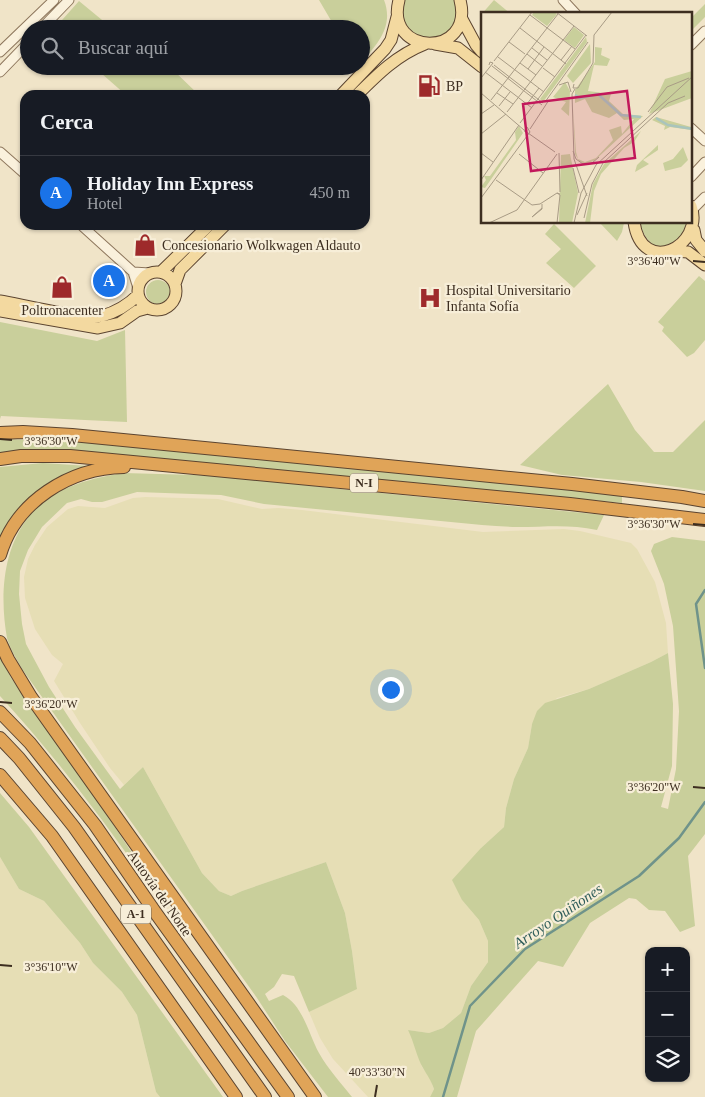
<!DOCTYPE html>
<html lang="es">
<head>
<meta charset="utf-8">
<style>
	body { margin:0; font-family:"Times New Roman",serif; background:#20242c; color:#f1f3f6 }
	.controls { position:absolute; right:15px; bottom:15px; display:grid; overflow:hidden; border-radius:10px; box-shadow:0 1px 4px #0004 }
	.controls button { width:45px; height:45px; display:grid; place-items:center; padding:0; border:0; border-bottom:1px solid #363941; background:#171b24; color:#f1f3f6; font:25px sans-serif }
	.you { position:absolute; left:390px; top:689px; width:18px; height:18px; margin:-12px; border:4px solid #fff; border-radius:50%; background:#1a73e8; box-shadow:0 0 0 8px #1a73e833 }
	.badge { display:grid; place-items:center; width:32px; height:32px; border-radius:50%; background:#1a73e8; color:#fff; font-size:16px; font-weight:700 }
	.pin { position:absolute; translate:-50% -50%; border:2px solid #fff; box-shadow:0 1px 5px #0006 }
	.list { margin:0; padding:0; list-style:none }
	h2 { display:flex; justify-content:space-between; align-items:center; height:65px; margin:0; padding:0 20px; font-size:21px }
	h2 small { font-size:16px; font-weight:400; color:#9ea1a6 }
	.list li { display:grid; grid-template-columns:32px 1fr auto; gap:15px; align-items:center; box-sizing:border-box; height:75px; padding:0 20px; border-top:1px solid #363941 }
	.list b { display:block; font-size:19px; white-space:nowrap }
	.list p { margin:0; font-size:16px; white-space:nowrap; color:#9ea1a6 }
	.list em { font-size:16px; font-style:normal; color:#9ea1a6 }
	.icon { flex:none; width:28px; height:28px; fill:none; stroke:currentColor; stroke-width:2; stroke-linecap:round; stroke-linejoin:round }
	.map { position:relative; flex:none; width:705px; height:1097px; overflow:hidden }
	.search { position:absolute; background:#171b24; box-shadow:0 1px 4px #0004; left:20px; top:20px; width:350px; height:55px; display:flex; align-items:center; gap:12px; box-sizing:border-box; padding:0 18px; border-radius:28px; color:#9ea1a6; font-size:19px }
	.panel { position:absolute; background:#171b24; box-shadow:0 1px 4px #0004; left:20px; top:90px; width:350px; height:140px; border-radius:15px }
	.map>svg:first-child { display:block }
	.farmland { fill:#e6deb5 }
	.green { fill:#c9cf9b }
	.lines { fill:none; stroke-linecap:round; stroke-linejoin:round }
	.stream { stroke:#6f938a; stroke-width:2.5 }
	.minor-casing { stroke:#8d765c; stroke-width:11 }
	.major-casing { stroke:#5b4430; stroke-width:13 }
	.highway-casing { stroke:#5b4430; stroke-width:14 }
	.minor { stroke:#faf1dc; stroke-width:9 }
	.major { stroke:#f3d9a0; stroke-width:11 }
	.highway { stroke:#e0a458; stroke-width:12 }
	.ticks { fill:none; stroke:#3d2e20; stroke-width:2 }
	.labels { text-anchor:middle; stroke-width:4.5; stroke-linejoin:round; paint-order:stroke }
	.shield { fill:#f7eed8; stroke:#756857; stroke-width:1 }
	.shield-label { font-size:12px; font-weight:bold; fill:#3d2e20 }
	.poi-label { font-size:14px; fill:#3d2e20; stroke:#f7eed8; text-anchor:start }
	.street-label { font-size:14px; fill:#3d2e20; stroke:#f7eed8 }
	.water-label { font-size:15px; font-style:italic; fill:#2f5d5a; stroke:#f7eed8 }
	.inset-river { fill:none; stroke:#a9c4bc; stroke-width:2.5 }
	.inset-road { fill:none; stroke:#a89b85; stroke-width:1 }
	.view { fill:#c2185b; fill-opacity:0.15; stroke:#c2185b; stroke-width:2.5 }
	.inset-edge { fill:none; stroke:#3d2e20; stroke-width:2.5 }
	.ticks-label { font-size:12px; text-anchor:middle; fill:#3d2e20; stroke:#f7eed8; stroke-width:4.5; stroke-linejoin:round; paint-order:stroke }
</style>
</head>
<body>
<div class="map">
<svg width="705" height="1097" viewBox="0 0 705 1097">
	<rect width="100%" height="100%" fill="#f0e4c8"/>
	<path class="farmland" d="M146 497 218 499 262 509 279 508 302 510 483 532 564 529 580 531 631 543 637 549 655 582 666 623 668 653 651 662 589 689 557 698 532 724 528 748 514 779 506 808 504 827 481 848 462 900 479 920 488 941V962L471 986 461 1013 443 1028 429 1033 408 1030 414 1041 422 1067 429 1076 434 1089 430 1097H368L333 1059 320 1038 309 1012 357 988 352 951 345 913 326 862 242 891 231 896 219 891 202 873 143 767 124 785 110 768 80 723 54 681 63 664 52 655 35 629 25 598 24 577 28 559 35 545 47 527 68 509 78 506 105 508 133 498Z
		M0 857 19 889 44 901 80 943 93 963 122 992 137 1015 156 1092 160 1097H0Z"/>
	<path class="green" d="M319 0H384C394 26 378 44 361 62V29H336Z
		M404 0H456V23L444 37 425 40 409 31 404 23 402 4Z
		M494 0 511 14H482V22L480 16Z
		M79 1 113 29H54Z
		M705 4V17L691 31V18Z
		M93 66H169L199 95H126Z
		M600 223H624L622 232 617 241Z
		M640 223H690L687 233C681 237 673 245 667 247 651 251 643 234 640 223Z
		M554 224 596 266 574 288 546 263 561 249 545 234Z
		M699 276 705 281V340L694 353 687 357 662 331 664 327 658 322Z
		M146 292a12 12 0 1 1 24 0a12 12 0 1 1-24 0Z
		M0 322 97 341 125 330 127 422 1 416 0 419Z
		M608 384 635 430 654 452H673L705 420V491L641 482 562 475 520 465Z
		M0 439 90 442 622 494V503L92 452 44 449 0 454Z
		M43 463 89 466C53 481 16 501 0 539V467Z
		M124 473 229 476 340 489 604 515 597 530C570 524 545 527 518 527 506 527 494 526 482 525L264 504 221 495 137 492 102 502H92L81 499 67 503 42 527 28 550 20 571 19 594 22 624 26 644 49 687 75 727 120 789 143 767 202 873 219 891 231 896 242 891 326 862 345 913 352 951 357 989 309 1012 294 976 282 974 274 987 265 994 269 1001 283 995C303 1005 309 1035 319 1053 328 1069 341 1083 352 1097H328L285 1041 257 998 22 669C17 659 10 649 7 638 0 599 2 552 27 519 30 515 32 510 36 507 62 486 91 478 124 473Z
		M672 537 705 541V834L688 856 695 926 680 932 665 911 649 910 636 899 629 898 590 923 563 967 538 961 476 1031 457 1097H430L434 1089C431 1080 427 1075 423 1068 417 1058 414 1042 408 1030L429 1033 443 1028 461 1013 471 986 488 962V941L479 920 462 900 452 880 481 848 504 827 506 808 514 779 528 748 532 724 537 711 545 703 589 689 651 662 668 653 673 704 672 766 661 807 668 809 676 769 679 711 673 626 664 584 651 551 654 544Z
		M0 656 11 678 63 749 150 880H145C101 816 53 754 0 696Z
		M0 793 29 827 223 1097H160L156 1092 137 1015 122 992 93 963 80 943 44 901 19 889 0 857Z"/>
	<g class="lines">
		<path class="stream" d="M705 590 696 604 705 668
			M443 1097 470 1006 525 949 639 876 679 838 705 802"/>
		<defs>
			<path id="minor" d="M563 0 576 14
				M41 29 69 0
				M691 45 705 31
				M0 52 54 0
				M0 72 29 42
				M691 128 705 141
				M0 152 25 174
				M691 177 705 162
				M693 209 705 197
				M81 225 133 272 138 288
				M133 272 150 273"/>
			<path id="major" d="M399 0C384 57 475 58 460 0
				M462 19 476 45 482 52
				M435 44 458 48 482 67
				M341 95 385 49 391 40 397 17
				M357 95C378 74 397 55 425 44
				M634 222C642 278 705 246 691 206
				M694 230 696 240 705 251
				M674 251 688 252 705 265
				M138 291a19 19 0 1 1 38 0a19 19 0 1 1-38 0Z
				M161 272 209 225
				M175 284 180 270 225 225
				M0 301C19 304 87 321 102 316 116 312 129 304 138 295
				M0 311 98 328 120 323 137 311 148 308"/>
			<path id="highway" d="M0 433 23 432 72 435 572 484 682 497 705 501
				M0 459 21 456H70L570 504 705 520
				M0 555C16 501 70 468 124 467
				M0 642 8 659 31 697 315 1097
				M0 712 30 743 95 825 155 912 288 1097
				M0 738 19 758 74 827 265 1097
				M0 775 52 836 236 1097"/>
		</defs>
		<use href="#minor" class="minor-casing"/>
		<use href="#major" class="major-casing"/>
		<use href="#highway" class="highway-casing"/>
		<use href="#minor" class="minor"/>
		<use href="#major" class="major"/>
		<use href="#highway" class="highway"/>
	</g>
	<path class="ticks" d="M693 261 705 262M0 439 12 440M693 524 705 525M0 702 12 703M693 787 705 788M0 965 12 966M375 1097 377 1085"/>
	<defs>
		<symbol id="fuel-bare" viewBox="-9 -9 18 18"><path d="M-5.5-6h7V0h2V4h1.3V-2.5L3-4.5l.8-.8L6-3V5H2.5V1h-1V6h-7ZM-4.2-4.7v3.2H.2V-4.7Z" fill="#9e2a2b" stroke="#f7eed8" stroke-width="2.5" paint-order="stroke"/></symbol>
		<symbol id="shop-bare" viewBox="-9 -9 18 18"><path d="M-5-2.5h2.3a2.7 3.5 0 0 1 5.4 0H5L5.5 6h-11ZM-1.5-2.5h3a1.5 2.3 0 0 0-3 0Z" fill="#9e2a2b" stroke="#f7eed8" stroke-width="2.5" paint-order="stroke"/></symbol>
		<symbol id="hospital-bare" viewBox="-9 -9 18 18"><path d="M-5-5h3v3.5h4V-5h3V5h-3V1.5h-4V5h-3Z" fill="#9e2a2b" stroke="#f7eed8" stroke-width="2.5" paint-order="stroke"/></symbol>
	</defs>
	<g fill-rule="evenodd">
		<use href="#fuel-bare" x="413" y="70" width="32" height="32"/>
		<use href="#shop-bare" x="129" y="229" width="32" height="32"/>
		<use href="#shop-bare" x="46" y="271" width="32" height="32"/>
		<use href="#hospital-bare" x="414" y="282" width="32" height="32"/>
	</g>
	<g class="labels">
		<g class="shield">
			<rect x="350" y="473.5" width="28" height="19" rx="4"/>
			<rect x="121" y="904.5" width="30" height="19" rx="4"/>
		</g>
		<g class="shield-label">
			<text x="364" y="487">N-I</text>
			<text x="136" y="918">A-1</text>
		</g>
		<g class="poi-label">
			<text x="446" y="91">BP</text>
			<text x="162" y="250">Concesionario Wolkwagen Aldauto</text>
			<text x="446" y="295">Hospital Universitario<tspan x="446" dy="16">Infanta Sofía</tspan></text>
			<text x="62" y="315" text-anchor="middle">Poltronacenter</text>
		</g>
		<g class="street-label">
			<text transform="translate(160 893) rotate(55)" y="5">Autovía del Norte</text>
		</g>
		<g class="water-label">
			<text transform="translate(558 916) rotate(-34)" y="5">Arroyo Quiñones</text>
		</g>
	</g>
	<g transform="translate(481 12)">
		<rect width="211" height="211" fill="#f0e4c8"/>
		<path d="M53 0H73L76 2 66 14 51 3ZM93 15 103 23 94 36 83 28ZM105 25 106 30 62 90 59 87ZM109 32 110 51 92 71 86 64ZM114 35 121 36 120 43 129 47 126 54 113 53 107 79 130 82 128 89 142 102 162 104 113 149 103 152 98 149 94 142 92 96 95 140 97 147 104 150 115 146 132 128 128 118 140 114 141 122 153 107 143 108 136 101 128 106 111 100 104 87 94 91V78L114 50ZM211 59V86L168 102 184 67ZM84 70 89 79 88 104 80 97 85 90 72 85ZM175 105 210 115 211 118 189 115 183 118 184 114 171 108ZM38 114 42 121 4 176 0 175 5 168 3 164H9L35 128 34 120ZM160 119 153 130 143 136 120 162 113 179 109 211H104L112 172 123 152ZM177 133V138L162 148 168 152 154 160 156 153ZM202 135 207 148 200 155 184 159 182 151 192 147ZM89 142 97 181 91 211H78L80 143Z" fill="#c9cf9b"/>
		<path class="inset-river" d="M94 83 99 86 117 82 140 103 160 105M175 106 187 113 212 117"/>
		<path class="inset-road" d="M75 0 106 24M49 3 94 37M39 16 85 52M28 30 44 42M51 36 66 48M46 42 61 54M17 45 63 80M80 48 91 34M13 49 51 0M39 51 55 63M13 53 62 91M11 54 61 93M62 56 74 65M47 57 63 35M4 60 51 96M0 66 12 51 9 50 8 53M93 72 92 76H97L112 51 113 23 131 0M78 73 87 70 90 80M94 77 91 82 93 147 106 184M0 81 43 118M16 81 32 92M10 88 77 2M64 90 107 30M46 92 58 76M18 94 29 80M26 100 93 14M167 100 186 75 208 66M0 102 13 93M39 111 105 23M49 117 68 88M47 121 74 140M0 122 25 102M92 139 95 147 102 152 111 151 118 145M0 141 12 150M78 141 79 180M38 142 62 161M92 156 98 181M0 168 38 113M15 168 51 193 59 192 76 181M0 186 49 120 46 115 43 119 47 121M61 192V197L51 205 61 196M96 203 106 181M103 206 111 172 122 151 187 91 204 84M8 211 36 198 76 142M76 211 79 183 76 181 79 182M93 211 100 181 115 153 212 64"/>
		<path class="view" d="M146 79 154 146 50 159 42 92Z"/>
		<rect width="211" height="211" class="inset-edge"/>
	</g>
	<g class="ticks-label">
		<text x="654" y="265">3°36'40"W</text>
		<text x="51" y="445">3°36'30"W</text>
		<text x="654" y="528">3°36'30"W</text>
		<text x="51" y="708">3°36'20"W</text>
		<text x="654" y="791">3°36'20"W</text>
		<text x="51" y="971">3°36'10"W</text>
		<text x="377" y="1076">40°33'30"N</text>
	</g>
</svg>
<div class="controls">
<button>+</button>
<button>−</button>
<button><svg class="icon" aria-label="layers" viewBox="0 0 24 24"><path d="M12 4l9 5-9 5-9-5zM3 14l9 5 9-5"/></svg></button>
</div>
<div class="you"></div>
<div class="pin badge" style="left:109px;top:281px">A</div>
<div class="search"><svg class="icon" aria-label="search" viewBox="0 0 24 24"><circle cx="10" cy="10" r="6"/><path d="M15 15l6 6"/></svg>Buscar aquí</div>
<section class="panel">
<h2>Cerca<small></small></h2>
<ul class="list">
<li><span class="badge">A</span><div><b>Holiday Inn Express</b><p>Hotel</p></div><em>450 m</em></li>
</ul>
</section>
</div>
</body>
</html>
